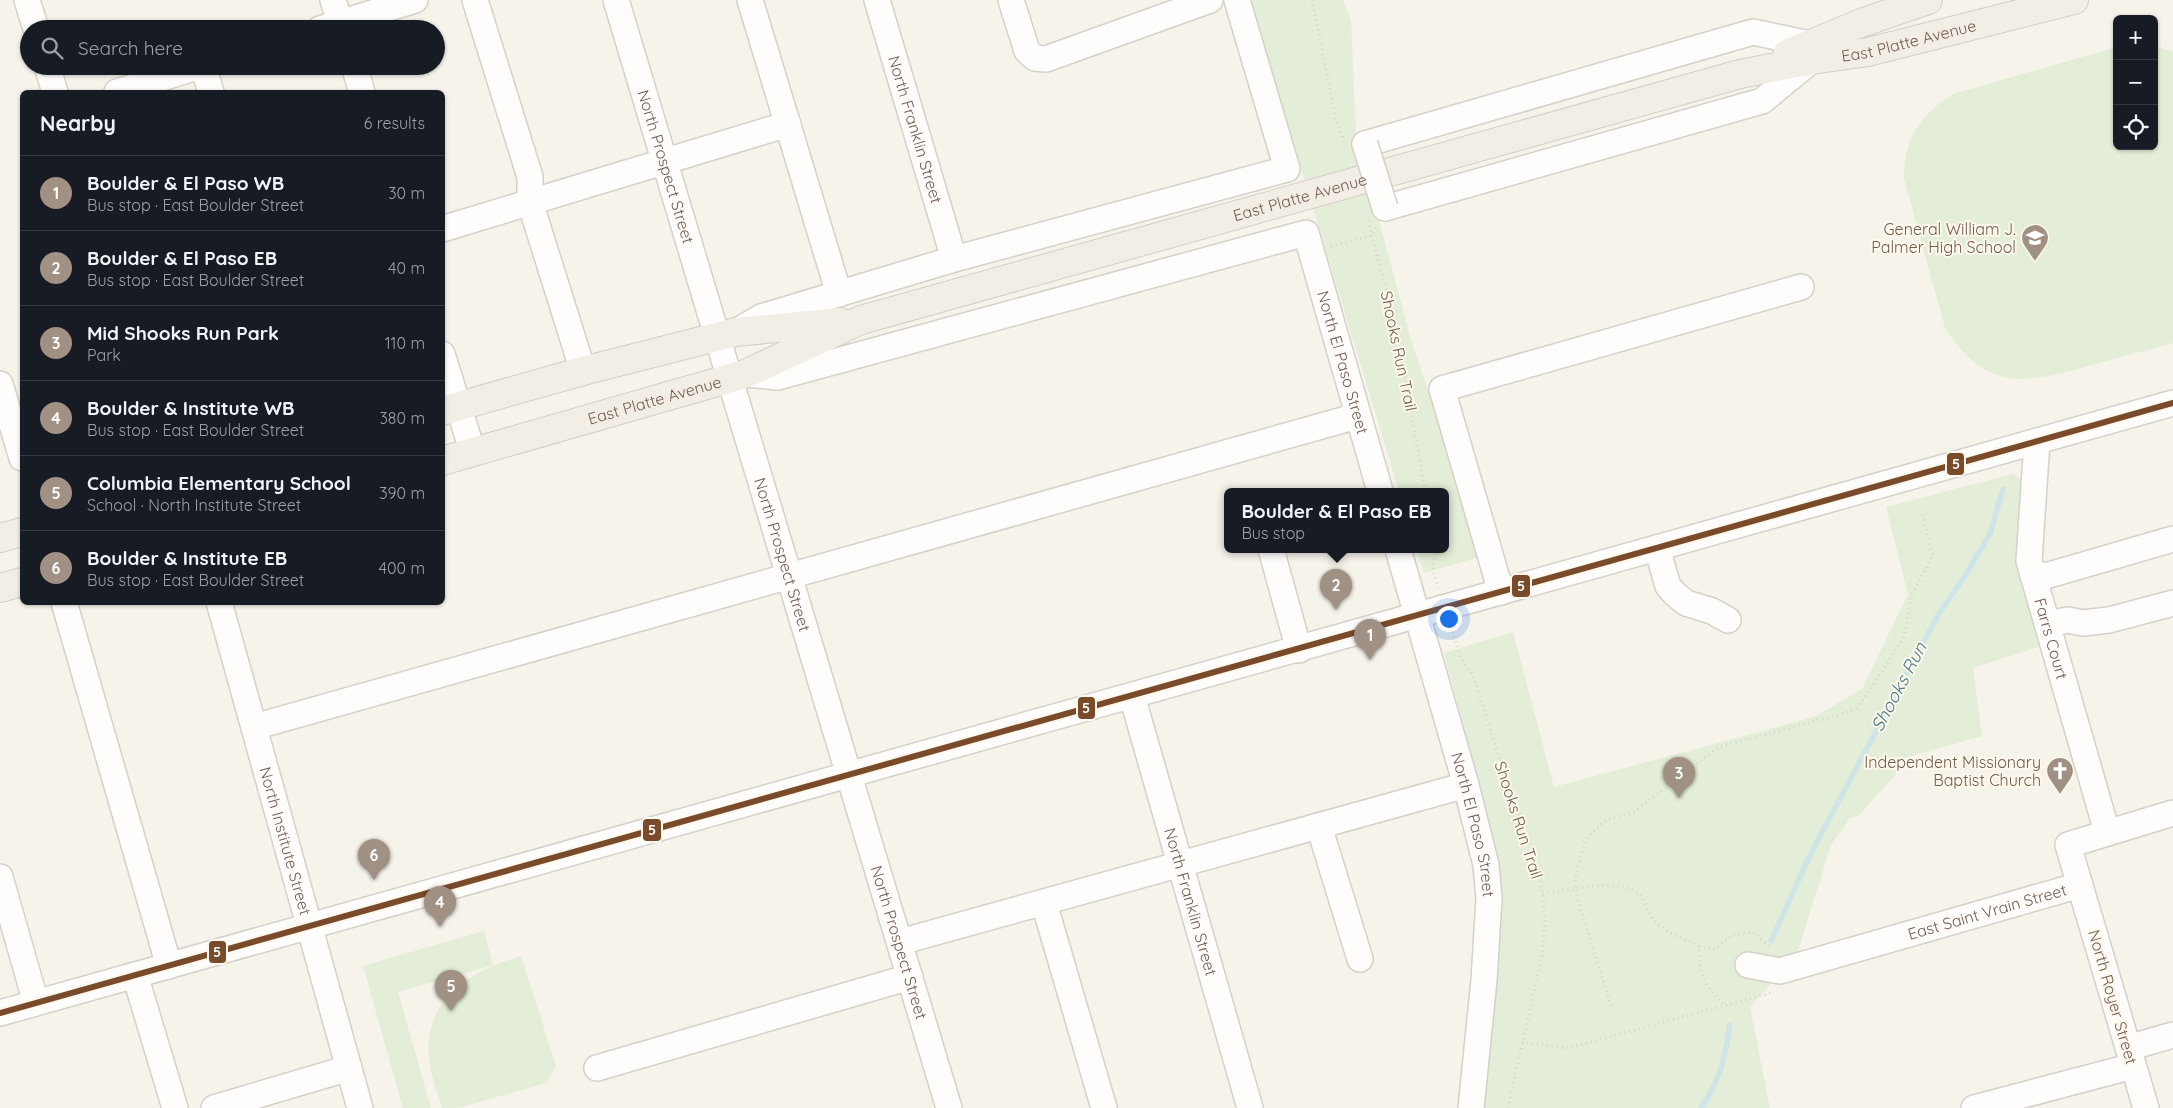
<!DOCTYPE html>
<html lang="en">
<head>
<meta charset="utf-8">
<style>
	body { margin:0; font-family:Quicksand,sans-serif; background:#242831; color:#f1f3f6 }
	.controls { position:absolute; right:15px; top:15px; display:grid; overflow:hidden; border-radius:8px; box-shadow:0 1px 4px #0004 }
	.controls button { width:45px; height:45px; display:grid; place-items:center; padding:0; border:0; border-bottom:1px solid #363941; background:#171b24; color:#f1f3f6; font:25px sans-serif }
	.you { position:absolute; left:1448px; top:618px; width:18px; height:18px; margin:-12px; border:4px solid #fff; border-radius:50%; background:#1a73e8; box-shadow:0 0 0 8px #1a73e833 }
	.badge { display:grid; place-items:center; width:32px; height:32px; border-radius:50%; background:#a19084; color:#fff; font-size:16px; font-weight:700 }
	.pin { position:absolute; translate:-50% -41px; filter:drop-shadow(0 1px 2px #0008) }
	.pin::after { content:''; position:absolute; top:26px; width:18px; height:15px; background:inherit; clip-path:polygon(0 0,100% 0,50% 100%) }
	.popup { position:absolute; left:1224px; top:488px; width:225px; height:65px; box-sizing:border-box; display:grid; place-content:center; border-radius:8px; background:#171b24; filter:drop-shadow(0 1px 4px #0005); font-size:16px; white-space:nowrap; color:#9ea1a6 }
	.popup b { font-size:19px; color:#f1f3f6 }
	.popup::after { content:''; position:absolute; left:50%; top:100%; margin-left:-10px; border:10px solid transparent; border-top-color:#171b24 }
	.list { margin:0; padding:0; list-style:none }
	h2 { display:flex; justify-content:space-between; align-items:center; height:65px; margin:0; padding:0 20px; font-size:21px }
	h2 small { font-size:16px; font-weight:400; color:#9ea1a6 }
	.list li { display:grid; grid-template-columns:32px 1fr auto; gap:15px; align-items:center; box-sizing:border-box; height:75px; padding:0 20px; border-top:1px solid #363941 }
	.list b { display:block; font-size:19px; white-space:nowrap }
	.list p { margin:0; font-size:16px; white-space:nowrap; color:#9ea1a6 }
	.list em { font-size:16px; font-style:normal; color:#9ea1a6 }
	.icon { flex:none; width:28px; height:28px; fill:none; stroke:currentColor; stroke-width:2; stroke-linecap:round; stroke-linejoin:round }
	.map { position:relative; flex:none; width:2173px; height:1108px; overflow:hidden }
	.search { position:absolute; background:#171b24; box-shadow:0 1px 4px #0004; left:20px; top:20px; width:425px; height:55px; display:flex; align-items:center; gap:12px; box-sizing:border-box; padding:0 18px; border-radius:28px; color:#9ea1a6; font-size:19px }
	.panel { position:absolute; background:#171b24; box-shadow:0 1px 4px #0004; left:20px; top:90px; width:425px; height:515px; border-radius:8px }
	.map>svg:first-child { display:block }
	.green { fill:#e3edd7 }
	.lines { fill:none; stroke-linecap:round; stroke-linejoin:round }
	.stream { stroke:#cee4e6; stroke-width:5.5 }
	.minor-casing { stroke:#d5d0ca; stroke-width:28 }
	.major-casing { stroke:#d5cdc7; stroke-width:30 }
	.path { stroke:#dad2ce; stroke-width:3; stroke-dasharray:1 4; stroke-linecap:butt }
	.minor { stroke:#fefdfc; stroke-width:25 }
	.major { stroke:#f2eee6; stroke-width:28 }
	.minor-bridge-casing { stroke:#d5d0ca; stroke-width:28; stroke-linecap:butt }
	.minor-bridge { stroke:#fefdfc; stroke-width:25 }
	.bus-1-casing { stroke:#fef8ed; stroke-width:10 }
	.bus-1 { stroke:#7a4b2a; stroke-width:6 }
	.labels { text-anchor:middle; stroke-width:4; stroke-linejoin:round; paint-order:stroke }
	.street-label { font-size:16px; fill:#735b4d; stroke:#fef8ed }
	.poi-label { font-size:16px; fill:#735b4d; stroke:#fef8ed; text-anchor:end }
	.water-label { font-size:18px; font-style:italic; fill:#487a85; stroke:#fef8ed }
	.line-badge { stroke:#fef8ed; stroke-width:2 }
	.badge-label { font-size:14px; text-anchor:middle; font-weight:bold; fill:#fff }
</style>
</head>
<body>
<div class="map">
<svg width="2173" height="1108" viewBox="0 0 2173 1108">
	<rect width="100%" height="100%" fill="#f6f3eb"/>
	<path class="green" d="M1250 0H1343L1351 21 1356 136 1411 339 1483 556 1424 573 1416 549H1445V491H1399Z
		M2154 45 2173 52V343C2145 351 2116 358 2088 366 2023 384 1987 392 1945 328L1904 178C1904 138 1920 115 1953 94L2117 47V146H2154Z
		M2013 474 2027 484 2044 645 1973 668 1982 736 1893 761 1898 772 1858 816 1850 818 1831 845 1797 954 1750 1007 1770 1108H1485L1494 998 1500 896 1494 839 1444 653 1513 632 1554 787 1814 717 1862 689 1908 594 1886 507Z
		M484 931 493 965 398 992 431 1108H403L363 966Z
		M521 956 556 1066 546 1083 458 1108H442C438 1093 431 1076 429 1060 423 999 470 971 521 956Z"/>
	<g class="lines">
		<path class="stream" d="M1771 941 1811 853 1938 615 1966 574 1990 534 2003 489
			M1701 1108C1721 1078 1724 1060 1730 1025"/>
		<defs>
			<g id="minor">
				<path d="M27 0 36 29"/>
				<path d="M333 0 342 29"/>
				<path d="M475 0 530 177V202L583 371"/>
				<path id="s1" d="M616 0 949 1108"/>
				<path d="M750 0 839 294"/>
				<path id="s2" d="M877 0 954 259"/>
				<path d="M1011 0 1027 51 1035 58 1046 59 1210 0"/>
				<path d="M320 29 415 0"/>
				<path d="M47 66 55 92"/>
				<path d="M203 66 211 92"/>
				<path d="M354 66 362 92"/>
				<path d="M117 92 200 66"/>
				<path d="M1365 144 1753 32 1810 44"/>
				<path d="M1385 208 1762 101 1812 60"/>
				<path d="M442 229 788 124"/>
				<path d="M736 332 761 317 954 259 1287 169 1237 0"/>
				<path d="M442 354 473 453"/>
				<path id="s3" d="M745 374 778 377 1306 233 1380 491"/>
				<path d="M0 384 22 458"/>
				<path id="s4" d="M2037 441 2029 561 2107 832"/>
				<path d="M1657 548 1668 586 1675 594 1686 603 1712 611 1728 620"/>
				<path d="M1271 549 1299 650"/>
				<path id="s5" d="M1398 549 1466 785 1486 865 1489 898 1484 980 1471 1108"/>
				<path d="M2033 576 2049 575 2173 539"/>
				<path d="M1501 592 1442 389 1801 287"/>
				<path d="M64 602 169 966"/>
				<path id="s6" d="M219 602 360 1108"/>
				<path d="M2047 624 2068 620 2083 623 2109 620 2173 603"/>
				<path id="s7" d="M1132 696 1250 1108"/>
				<path d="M254 727 1357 416"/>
				<path d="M1319 826 1360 959"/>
				<path d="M0 877 36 1003"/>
				<path d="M1044 903 1104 1108"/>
				<path d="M900 942 1466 785"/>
				<path id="s8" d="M1748 965 1780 971 2080 885"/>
				<path d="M135 975 175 1108"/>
				<path d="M0 1013 2173 403"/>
				<path d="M2128 1048 2173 1035"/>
				<path d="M597 1068 910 977"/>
				<path d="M214 1108 349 1068"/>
				<path d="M1974 1108 2133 1066"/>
				<path d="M2146 1108 2068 845 2173 813"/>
			</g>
			<g id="major">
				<path d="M1787 54 1861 23 1928 0"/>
				<path d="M442 411 583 371 736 332 840 322"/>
				<path id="s9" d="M442 461 745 374 861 320 1740 74 1812 60 1868 52 2074 0"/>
				<path d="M0 538 22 532"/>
				<path d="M0 588 22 582"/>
			</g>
		</defs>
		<use href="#minor" class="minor-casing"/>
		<use href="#major" class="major-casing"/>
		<path class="path" d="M1312 0 1336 120 1344 142
			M1368 221 1397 329 1425 491
			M1331 246 1373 235 1377 226
			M1437 549 1432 566 1438 588
			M1451 627 1460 656 1474 678 1504 773 1535 859 1543 894 1545 925 1541 961 1508 1108
			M1543 894C1568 890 1621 876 1640 895 1645 900 1647 910 1651 916 1661 932 1682 938 1699 946 1699 976 1704 986 1726 1006
			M1699 946 1715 949 1732 935 1753 932 1770 947
			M1611 1006 1575 890 1576 873 1585 840 1606 820 1634 812 1719 747 1841 714 1856 708 1864 699 1904 637 1912 594 1933 555 1922 514
			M1522 1042 1569 1048 1774 992"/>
		<use href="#minor" class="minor"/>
		<use href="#major" class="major"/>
		<defs>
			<path id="minor-bridge" d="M1365 144 1385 208"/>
		</defs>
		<use href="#minor-bridge" class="minor-bridge-casing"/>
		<use href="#minor-bridge" class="minor-bridge"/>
		<defs>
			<path id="bus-1" d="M0 1013 2173 403"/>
		</defs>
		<use href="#bus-1" class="bus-1-casing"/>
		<use href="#bus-1" class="bus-1"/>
	</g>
	<defs>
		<symbol id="school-pin" viewBox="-11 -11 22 30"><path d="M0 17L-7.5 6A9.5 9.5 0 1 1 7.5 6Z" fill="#a19084" stroke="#fef8ed"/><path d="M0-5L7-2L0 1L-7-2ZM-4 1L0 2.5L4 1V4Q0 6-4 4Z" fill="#fff"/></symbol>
		<symbol id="church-pin" viewBox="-11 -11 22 30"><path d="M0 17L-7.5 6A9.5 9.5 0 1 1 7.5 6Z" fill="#a19084" stroke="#fef8ed"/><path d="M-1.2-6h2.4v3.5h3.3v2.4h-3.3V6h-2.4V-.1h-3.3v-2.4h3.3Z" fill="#fff"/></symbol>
	</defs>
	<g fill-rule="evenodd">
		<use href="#school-pin" x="2019" y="222" width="32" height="43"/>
		<use href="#church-pin" x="2044" y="755" width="32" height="43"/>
	</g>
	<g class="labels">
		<g class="street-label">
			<text dy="6" stroke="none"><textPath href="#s9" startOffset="1528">East Platte Avenue</textPath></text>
			<text dy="6" stroke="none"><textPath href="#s2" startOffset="135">North Franklin Street</textPath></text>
			<text dy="6" stroke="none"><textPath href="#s1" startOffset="174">North Prospect Street</textPath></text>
			<text dy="6" stroke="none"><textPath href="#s9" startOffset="899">East Platte Avenue</textPath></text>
			<text transform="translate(1399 351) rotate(78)" y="6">Shooks Run Trail</text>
			<text dy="6" stroke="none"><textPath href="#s3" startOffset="715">North El Paso Street</textPath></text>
			<text dy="6" stroke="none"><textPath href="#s9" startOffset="221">East Platte Avenue</textPath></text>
			<text dy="6" stroke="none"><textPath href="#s1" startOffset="579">North Prospect Street</textPath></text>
			<text dy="6" stroke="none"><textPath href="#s4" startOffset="201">Farrs Court</textPath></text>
			<text transform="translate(1519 820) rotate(72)" y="6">Shooks Run Trail</text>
			<text dy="6" stroke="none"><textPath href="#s5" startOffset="286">North El Paso Street</textPath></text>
			<text dy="6" stroke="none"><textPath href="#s6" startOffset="248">North Institute Street</textPath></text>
			<text dy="6" stroke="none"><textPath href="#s7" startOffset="214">North Franklin Street</textPath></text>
			<text dy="6" stroke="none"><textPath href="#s8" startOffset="248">East Saint Vrain Street</textPath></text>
			<text dy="6" stroke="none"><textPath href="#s1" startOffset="984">North Prospect Street</textPath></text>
			<text transform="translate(2113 997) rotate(74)" y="6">North Royer Street</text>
		</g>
		<g class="poi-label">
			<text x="2016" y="235">General William J.<tspan x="2016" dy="18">Palmer High School</tspan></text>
			<text x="2041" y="768">Independent Missionary<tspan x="2041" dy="18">Baptist Church</tspan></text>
		</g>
		<g class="water-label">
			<text transform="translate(1899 687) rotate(-62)" y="6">Shooks Run</text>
		</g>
	</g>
	<g class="line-badge">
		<rect x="1946" y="452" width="19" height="24" rx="5" fill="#7a4b2a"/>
		<rect x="1511" y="574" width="20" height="24" rx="5" fill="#7a4b2a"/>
		<rect x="1077" y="696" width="19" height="24" rx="5" fill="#7a4b2a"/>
		<rect x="642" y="818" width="20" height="24" rx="5" fill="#7a4b2a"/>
		<rect x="208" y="940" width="19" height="24" rx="5" fill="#7a4b2a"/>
	</g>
	<g class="badge-label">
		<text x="1956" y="469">5</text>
		<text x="1521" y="591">5</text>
		<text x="1086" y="713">5</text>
		<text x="652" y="835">5</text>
		<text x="217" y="957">5</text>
	</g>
</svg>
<div class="controls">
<button>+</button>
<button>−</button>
<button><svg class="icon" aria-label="locate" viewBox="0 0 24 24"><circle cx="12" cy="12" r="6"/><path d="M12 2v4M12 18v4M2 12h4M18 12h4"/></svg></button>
</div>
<div class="you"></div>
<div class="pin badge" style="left:1370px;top:660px">1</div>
<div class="pin badge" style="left:1336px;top:610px">2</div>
<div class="popup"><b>Boulder &amp; El Paso EB</b>Bus stop</div>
<div class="pin badge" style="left:1679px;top:798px">3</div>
<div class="pin badge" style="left:440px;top:927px">4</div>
<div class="pin badge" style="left:451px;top:1011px">5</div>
<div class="pin badge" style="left:374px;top:880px">6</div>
<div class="search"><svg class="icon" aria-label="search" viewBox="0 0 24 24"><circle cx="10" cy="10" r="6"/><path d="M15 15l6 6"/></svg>Search here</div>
<section class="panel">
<h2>Nearby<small>6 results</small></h2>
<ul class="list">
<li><span class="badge">1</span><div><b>Boulder &amp; El Paso WB</b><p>Bus stop · East Boulder Street</p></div><em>30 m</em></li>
<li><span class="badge">2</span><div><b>Boulder &amp; El Paso EB</b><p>Bus stop · East Boulder Street</p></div><em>40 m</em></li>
<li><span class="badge">3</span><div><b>Mid Shooks Run Park</b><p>Park</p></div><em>110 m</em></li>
<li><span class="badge">4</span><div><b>Boulder &amp; Institute WB</b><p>Bus stop · East Boulder Street</p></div><em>380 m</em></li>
<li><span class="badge">5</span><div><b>Columbia Elementary School</b><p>School · North Institute Street</p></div><em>390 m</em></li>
<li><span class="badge">6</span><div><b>Boulder &amp; Institute EB</b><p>Bus stop · East Boulder Street</p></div><em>400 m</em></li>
</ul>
</section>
</div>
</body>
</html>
